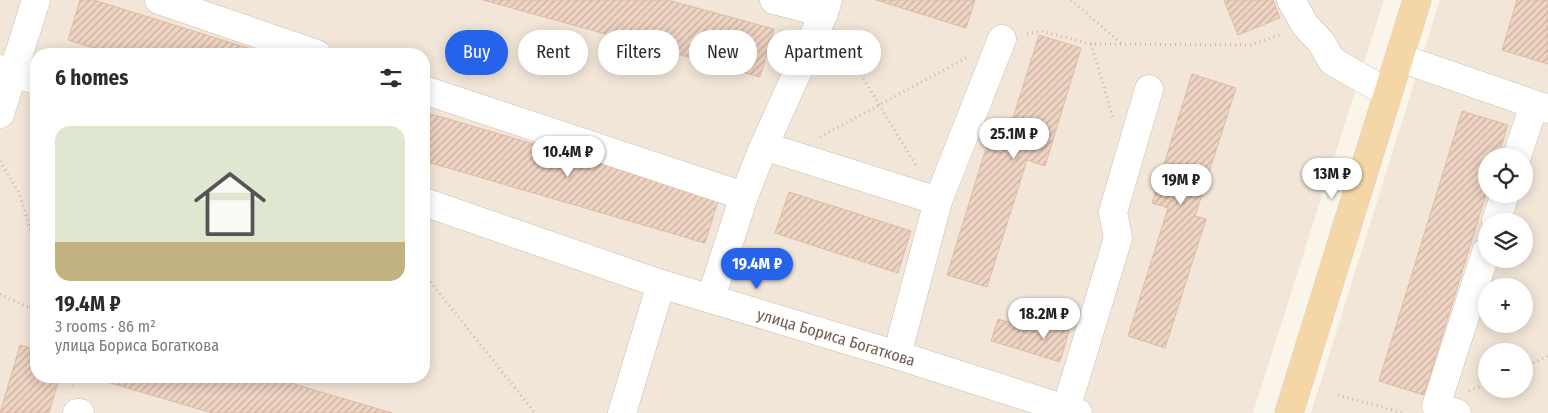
<!DOCTYPE html>
<meta charset="utf-8">
<style>
body{margin:0;font-family:"Fira Sans Condensed",sans-serif;background:#f7f7f7;color:#2b2b33;height:100vh;display:flex;flex-direction:column;font-size:19px;white-space:nowrap}
*{box-sizing:border-box;margin:0}
p{font-size:16px;color:#7c7c81}
.icon{flex:none;width:28px;height:28px;fill:none;stroke:currentColor;stroke-width:2;stroke-linecap:round;stroke-linejoin:round}
.map{position:relative;flex:1;overflow:hidden}
.drawer{position:absolute;left:30px;top:48px;width:400px;height:335px;display:flex;flex-direction:column;background:#fff;border-radius:20px;box-shadow:0 2px 12px #0003}
.drawer>*{flex:none}
.banner{position:absolute;left:445px;top:30px;width:475px;height:45px;display:flex;gap:10px}
.tools{position:absolute;left:1478px;top:148px;display:grid;gap:10px}
.tools a{display:grid;place-items:center;width:55px;height:55px;border-radius:50%;background:#fff;box-shadow:0 2px 12px #0003;font-size:25px}
.price{position:absolute;translate:-50% -42px;padding:0 11px;border-radius:18px;background:#fff;color:#222;font-size:16px;line-height:32px;filter:drop-shadow(0 1px 2px #0008)}
.price::after{content:'';position:absolute;left:50%;top:30px;width:15px;height:11px;margin-left:-8px;background:inherit;clip-path:polygon(0 0,100% 0,50% 100%)}
.price.selected{background:#2563eb;color:#fff}
ul{padding:0;list-style:none}
li{display:grid;align-content:center;gap:10px;height:265px;padding:0 25px}
li span{display:grid;place-items:center;height:155px;border-radius:15px;color:#555}
li>.icon{margin-inline-start:auto}
span .icon{width:90px;height:90px;fill:#fffc;stroke-width:1}
li b{font-size:21px}
h2{display:flex;justify-content:space-between;align-items:center;height:60px;padding:0 25px;font-size:21px}
.pill{padding:0 18px;border-radius:22px;background:#fff;box-shadow:0 2px 12px #0003;font-size:18px;line-height:45px}
.pill.selected{background:#2563eb;color:#fff}
.map>svg:first-child{display:block}
.residential{fill:#f2e6d8;fill-rule:evenodd}
.building{fill:url(#building-hatch);stroke:#e0bba4}
.lines{fill:none;stroke-linecap:round;stroke-linejoin:round}
.minor-casing{stroke:#cdbcb0;stroke-width:29}
.major-casing{stroke:#d8d1cd;stroke-width:29}
.path{stroke:#d4b7a5;stroke-width:3;stroke-dasharray:1 4;stroke-linecap:butt}
.minor{stroke:#fff;stroke-width:28}
.major{stroke:#f5d7a7;stroke-width:28}
.labels{text-anchor:middle;stroke-width:5;stroke-linejoin:round;paint-order:stroke}
.street-label{font-size:16px;fill:#745c4e;stroke:#fef8ef}
</style>
<div class="map">
<svg width="1548" height="413" viewBox="0 0 1548 413">
<defs>
<pattern id="building-hatch" width="6" height="6" patternUnits="userSpaceOnUse" patternTransform="scale(1.25)"><rect width="6" height="6" fill="#efd4c3"/><path d="M-1 1l2-2M0 6l6-6M5 7l2-2" fill="none" stroke="#c6afa1"/></pattern>
</defs>
<rect width="100%" height="100%" fill="#fbf4e9"/>
<path class="residential" d="M0,0h1384l-131,413h-1253zM36,54h388v322h-388z
M1440,0h108v413h-237zM1486,156h38v38h-38zM1486,221h38v38h-38zM1486,286h38v38h-38zM1486,351h38v38h-38z"/>
<path class="building" d="M80,0h14l173,54h-154l-45,-14z
M483,0h185l106,29 -14,48z
M876,0h99l-9,28z
M1224,0h49l7,18 -42,17z
M1517,0h31v64l-46,-14z
M1039,35l42,13 -36,118 -18,-6 -40,127 -40,-12 39,-127 16,5z
M1192,74l44,14 -41,128 11,3 -41,129 -37,-12 40,-128 -16,-5z
M1462,111l46,14 -10,31h-12v38l-62,201 -45,-14z
M424,112l295,86 -14,45 -281,-82z
M789,192l122,39 -13,42 -123,-40z
M1028,318l41,13 -9,31 -42,-13z
M998,319l27,8 -7,22 -27,-8z
M20,345l16,5v26h24l-11,37h-49z
M87,376h180l125,37h-180z"/>
<g class="lines">
<g class="minor-casing">
<g id="minor">
<path d="M159,0l158,54"/>
<path d="M774,0l50,13"/>
<path d="M1291,0l14,25 16,17 11,19 56,32"/>
<path d="M1400,58l148,51"/>
<path d="M0,69l36,11"/>
<path d="M424,90l320,106"/>
<path d="M0,114l36,-114"/>
<path d="M764,146l174,55"/>
<path d="M1517,156l17,-51"/>
<path id="s1" d="M424,202l237,82 236,71 181,58"/>
<path d="M1496,221l9,-27"/>
<path d="M711,298l33,-102 20,-50 60,-133 4,-13"/>
<path d="M897,355l41,-154 64,-162"/>
<path d="M1066,409l52,-171 -5,-26 36,-123"/>
<path d="M77,413h3"/>
<path d="M622,413l39,-129"/>
<path d="M1457,413l-21,-7 50,-154"/>
</g>
</g>
<g class="major-casing">
<path id="major" d="M1289,413l128,-413"/>
</g>
<path class="path" d="M1071,0l51,44
M1027,34l14,-3 50,13 160,1 31,-11
M840,40l77,127
M1091,44l22,74
M820,137l146,-79
M0,161l19,32 17,54
M424,274l111,139
M0,294l36,17
M1524,367l24,-11
M69,376l4,11
M1469,391l17,-7
M1338,395l65,18"/>
<use href="#minor" class="minor"/>
<use href="#major" class="major"/>
</g>
<g class="labels">
<g class="street-label">
<text dy="6" stroke="none"><textPath href="#s1" startOffset="434">улица Бориса Богаткова</textPath></text>
</g>
</g>
</svg>
<div class="tools">
<a><svg class="icon" aria-label="locate" viewBox="0 0 24 24"><circle cx="12" cy="12" r="6"/><path d="M12 2v4M12 18v4M2 12h4M18 12h4"/></svg></a>
<a><svg class="icon" aria-label="layers" viewBox="0 0 24 24"><path d="M12 4l9 5-9 5-9-5zM3 14l9 5 9-5"/></svg></a>
<a>+</a>
<a>−</a>
</div>
<b class="price" style="left:1014px;top:160px">25.1M ₽</b>
<b class="price" style="left:568px;top:178px">10.4M ₽</b>
<b class="price" style="left:1332px;top:200px">13M ₽</b>
<b class="price" style="left:1181px;top:206px">19M ₽</b>
<b class="price selected" style="left:757px;top:290px">19.4M ₽</b>
<b class="price" style="left:1044px;top:340px">18.2M ₽</b>
<div class="banner">
<a class="pill selected">Buy</a>
<a class="pill">Rent</a>
<a class="pill">Filters</a>
<a class="pill">New</a>
<a class="pill">Apartment</a>
</div>
<section class="drawer">
<h2>6 homes<svg class="icon" aria-label="filters" viewBox="0 0 24 24"><path d="M4 7h16M4 17h16"/><circle cx="9" cy="7" r="2"/><circle cx="15" cy="17" r="2"/></svg></h2>
<ul>
<li><span style="background:linear-gradient(#dfe7d0 75%,#c2b280 0)"><svg class="icon" aria-label="home" viewBox="0 0 24 24"><path d="M3 11l9-7 9 7M6 9v11h12V9"/></svg></span><div><b>19.4M ₽</b><p>3 rooms · 86 m²</p><p>улица Бориса Богаткова</p></div></li>
</ul>
</section>
</div>
